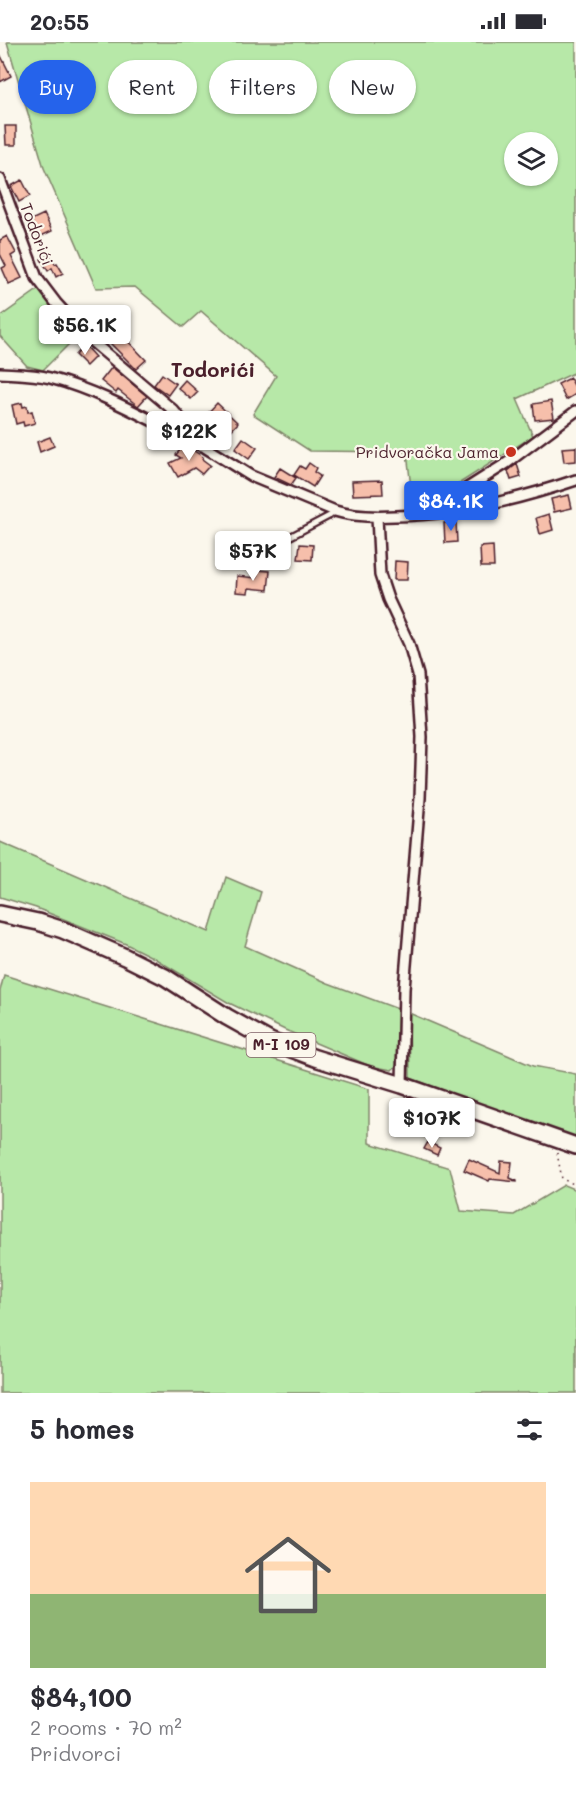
<!DOCTYPE html>
<meta charset="utf-8">
<style>
body{margin:0;font-family:Mali,sans-serif;background:#f2f2f3;color:#2b2b33;height:100vh;display:flex;flex-direction:column;font-size:22px;white-space:nowrap}
*{box-sizing:border-box;margin:0}
p{font-size:20px;color:#7c7c81}
.icon{flex:none;width:33px;height:33px;fill:none;stroke:currentColor;stroke-width:2;stroke-linecap:round;stroke-linejoin:round}
.map{position:relative;height:1351px;overflow:hidden}
.side{display:flex;flex-direction:column;background:#fff;flex:1}
.side>*{flex:none}
.banner{position:absolute;left:18px;top:18px;width:540px;height:54px;display:flex;gap:12px}
.buttons{position:absolute;left:504px;top:90px;display:grid;gap:12px}
.buttons a{display:grid;place-items:center;width:54px;height:54px;border-radius:50%;background:#fff;box-shadow:0 2px 4px #0004;font-size:30px}
.price{position:absolute;translate:-50% -51px;padding:0 14px;border-radius:6px;background:#fff;color:#222;font-size:20px;line-height:39px;filter:drop-shadow(0 2px 3px #0008)}
.price::after{content:'';position:absolute;left:50%;top:36px;width:18px;height:14px;margin-left:-9px;background:inherit;clip-path:polygon(0 0,100% 0,50% 100%)}
.price.selected{background:#2563eb;color:#fff}
ul{padding:0;list-style:none}
li{display:grid;align-content:center;gap:12px;height:318px;padding:0 30px}
li+li{border-top:2px solid #e1e1e2}
li span{display:grid;place-items:center;height:186px;border-radius:0px;color:#555}
li>.icon{margin-inline-start:auto}
span .icon{width:108px;height:108px;fill:#fffc;stroke-width:1}
li b{font-size:26px}
h2{display:flex;justify-content:space-between;align-items:center;height:72px;padding:0 30px;font-size:26px}
.tag{padding:0 21px;border-radius:27px;background:#fff;box-shadow:0 2px 4px #0004;font-size:21px;line-height:54px}
.tag.selected{background:#2563eb;color:#fff}
.status{display:flex;justify-content:space-between;align-items:center;height:42px;padding:0 30px;background:#fff;direction:ltr}
.status svg{height:16px;fill:currentColor}
.map>svg:first-child{display:block}
.green{fill:#b7e8a8;stroke:#80846a;stroke-width:1.5;fill-rule:evenodd}
.building{fill:#f6bfab;stroke:#4a1f2b;stroke-width:1.5}
.lines{fill:none;stroke-linecap:round;stroke-linejoin:round}
.lane-casing{stroke:#4a1f2b;stroke-width:9}
.street-casing{stroke:#4a1f2b;stroke-width:14}
.primary-casing{stroke:#4a1f2b;stroke-width:20}
.path{stroke:#4a1f2b;stroke-width:1.5;stroke-dasharray:1.5 4.5;stroke-linecap:butt}
.lane{stroke:#fbf7ec;stroke-width:4.5}
.street{stroke:#fbf7ec;stroke-width:9}
.primary{stroke:#fbf7ec;stroke-width:15}
.poi-dot{fill:#c8321e;stroke:#fbf7ec;stroke-width:2}
.labels{text-anchor:middle;stroke-width:4.5;stroke-linejoin:round;paint-order:stroke}
.shield{fill:#fbf7ec;stroke:#7f6065;stroke-width:1.5}
.shield-label{font-size:15px;font-weight:bold;fill:#4a1f2b}
.street-label{font-size:16px;fill:#4a1f2b;stroke:#fbf7ec}
.poi-label{font-size:16px;fill:#4a1f2b;stroke:#fbf7ec;text-anchor:end}
.quarter-label{font-size:20px;font-weight:bold;fill:#4a1f2b;stroke:#fbf7ec}
</style>
<div class="status"><b>20:55</b><svg viewBox="0 0 49 12"><path d="M0 12V9h3v3zM5 12V6h3v6zM10 12V3h3v9zM15 12V0h3v12zM26 1h20v11H26zM47 4h2v5h-2z"/></svg></div>
<div class="map">
<svg width="576" height="1351" viewBox="0 0 576 1351">
<rect width="100%" height="100%" fill="#fbf7ec"/>
<filter id="ink" filterUnits="userSpaceOnUse"><feTurbulence type="fractalNoise" baseFrequency=".0167" numOctaves="2"/><feDisplacementMap in="SourceGraphic" scale="12" xChannelSelector="R" yChannelSelector="G"/><feConvolveMatrix kernelMatrix="1 2 1 2 8 2 1 2 1" color-interpolation-filters="sRGB"/></filter>
<g filter="url(#ink)">
<path class="green" d="M7,0h569v330l-59,27 16,37 -81,52 -39,18 -6,-54 -97,-1 -57,-37 23,-38 -75,-65 -18,16 -48,-40 -39,1 -52,-120zM514,100h34v34h-34z
M39,247l18,23 22,22 -36,36 -16,-4 -27,-30v-19z
M0,800l209,90 17,-55 35,15 -16,54 83,37 70,26 -2,57 -4,4 -22,-4 -85,-36 -56,-27 -75,-45 -28,-14 -90,-36 -36,-11z
M4,933l365,114v54l81,25 11,43 53,4 50,-30 12,5v203h-576v-402z
M409,971l124,53 43,8v65l-166,-61z"/>
<path class="building" d="M0,12l11,22 -11,6z
M5,84h11v19h-10z
M22,138l8,16 -11,6 -8,-16z
M44,172l8,17 -13,6 -8,-17z
M7,194l9,17 -5,3 11,22 -13,6 -7,-16 4,-2 -6,-12v-14z
M50,213l5,9 2,-1 6,10 -7,4 -4,-9 -4,3 -7,-12z
M121,292l25,26 -10,9 -25,-25z
M84,303l11,12 -9,9 -11,-11z
M112,325l35,29 -9,10 -20,-16 -2,3 -15,-12z
M162,332l14,10 -8,11 -14,-10z
M570,336l6,11v5l-10,6 -8,-16z
M185,338l13,12 -7,7 -13,-11z
M551,359l3,17 -19,2 -2,-16z
M22,361l1,4 4,-1 1,6 4,-1 3,12 -11,3 -1,-4 -7,2 -4,-19z
M217,361l21,20 -12,13 -21,-20z
M50,395l4,9 -14,6 -3,-10z
M243,396l14,10 -8,11 -14,-10z
M184,402l19,13 -1,2 8,6 -8,9 -8,-6 -16,9 -8,-14 11,-5 -5,-3z
M576,405v14l-12,1 -2,-14z
M309,421l7,5 -2,4 6,4 -7,11 -19,-12 6,-9 5,3z
M517,422l4,13 -10,3 -3,-9z
M280,426l16,10 -5,7 -17,-8z
M382,438l1,14 -30,1 -1,-14z
M569,453l3,13 -18,4 -3,-13z
M549,472l4,16 -13,4 -4,-16z
M456,480l1,20 -12,1 -1,-20z
M300,502l13,1 -1,15 -14,-1z
M493,504l1,21h-13l-1,-20z
M395,519l13,1 -1,18h-13z
M257,528l13,1 -2,19 -19,-2 -1,5 -12,-1 1,-16 20,2z
M418,1064l18,7 -7,18 -15,-6 4,-10 -3,-1z
M428,1100l12,6 -3,7 -13,-6z
M469,1117l31,14 1,-12 11,1 -2,16 7,3v1l-27,-3 -1,2 -25,-11z"/>
<g class="lines">
<g class="lane-casing">
<path id="lane" d="M242,520l89,-47 4,-4"/>
</g>
<g class="street-casing">
<path id="street" d="M0,137l37,99 19,25 33,36 84,71 33,38 45,28 84,35c19,6 39,6 60,5 62,-1 122,-16 181,-36
M0,331c16,1 34,1 50,5 53,14 103,44 152,68
M417,472l41,-20 49,-31 69,-52
M377,475l3,58 8,24 21,45 9,31 4,62 -2,61 -16,191 -2,96"/>
</g>
<g class="primary-casing">
<path id="primary" d="M0,872l38,8 25,8 62,27 40,20 62,40 43,24 45,17 87,27 174,61"/>
</g>
<path class="path" d="M557,1111l5,26 14,6"/>
<use href="#lane" class="lane"/>
<use href="#street" class="street"/>
<use href="#primary" class="primary"/>
</g>
</g>
<circle class="poi-dot" cx="511" cy="410" r="6"/>
<g class="labels">
<rect class="shield" x="246.5" y="991" width="69" height="24" rx="4.5"/>
<g class="shield-label">
<text x="281" y="1008">M-I 109</text>
</g>
<g class="street-label">
<text transform="translate(37 192) rotate(69)" y="6">Todorići</text>
</g>
<g class="poi-label">
<text x="499" y="416">Pridvoračka Jama</text>
</g>
<g class="quarter-label">
<text x="213" y="335">Todorići</text>
</g>
</g>
</svg>
<div class="buttons">
<a><svg class="icon" aria-label="layers" viewBox="0 0 24 24"><path d="M12 4l9 5-9 5-9-5zM3 14l9 5 9-5"/></svg></a>
</div>
<b class="price" style="left:85px;top:314px">$56.1K</b>
<b class="price" style="left:189px;top:420px">$122K</b>
<b class="price selected" style="left:451px;top:490px">$84.1K</b>
<b class="price" style="left:253px;top:540px">$57K</b>
<b class="price" style="left:432px;top:1107px">$107K</b>
<div class="banner">
<a class="tag selected">Buy</a>
<a class="tag">Rent</a>
<a class="tag">Filters</a>
<a class="tag">New</a>
</div>
</div>
<section class="side">
<h2>5 homes<svg class="icon" aria-label="filters" viewBox="0 0 24 24"><path d="M4 7h16M4 17h16"/><circle cx="9" cy="7" r="2"/><circle cx="15" cy="17" r="2"/></svg></h2>
<ul>
<li><span style="background:linear-gradient(#ffd9b3 60%,#8fb573 0)"><svg class="icon" aria-label="home" viewBox="0 0 24 24"><path d="M3 11l9-7 9 7M6 9v11h12V9"/></svg></span><div><b>$84,100</b><p>2 rooms · 70 m²</p><p>Pridvorci</p></div></li>
</ul>
</section>
